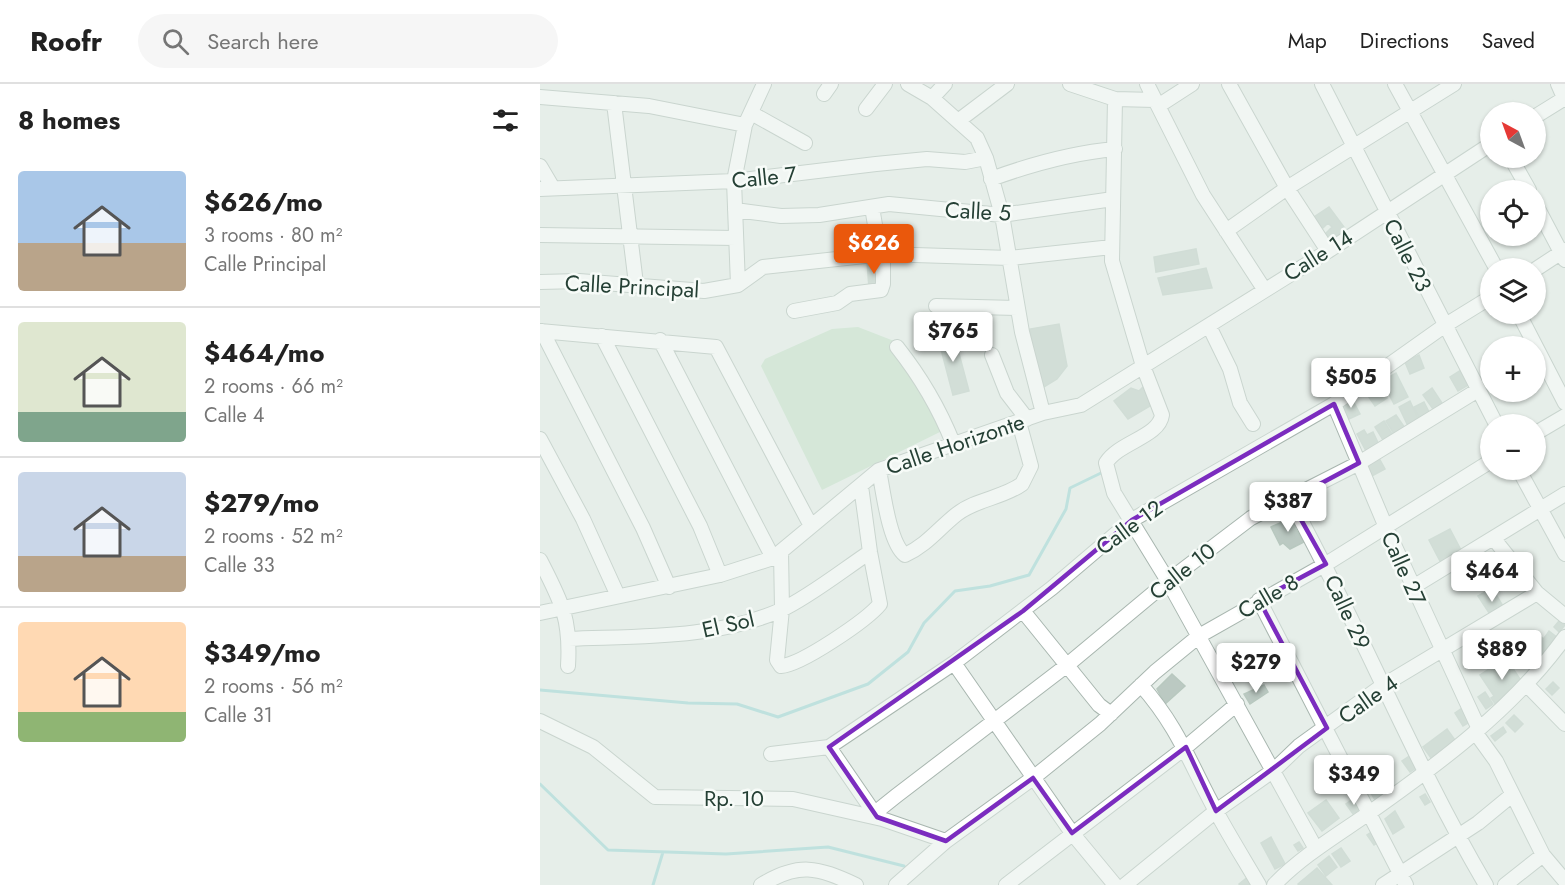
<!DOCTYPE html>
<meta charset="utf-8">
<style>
body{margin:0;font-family:Jost,sans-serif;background:#f6f6f6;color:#222;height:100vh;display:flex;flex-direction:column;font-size:22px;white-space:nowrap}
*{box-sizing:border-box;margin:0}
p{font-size:20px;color:#767676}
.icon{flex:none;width:33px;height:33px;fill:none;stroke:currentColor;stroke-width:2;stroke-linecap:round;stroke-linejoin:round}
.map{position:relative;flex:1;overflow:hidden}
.panel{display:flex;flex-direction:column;background:#fff;width:540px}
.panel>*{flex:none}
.needle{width:39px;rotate:319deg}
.tools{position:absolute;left:940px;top:18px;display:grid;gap:12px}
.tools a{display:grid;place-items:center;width:66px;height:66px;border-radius:50%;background:#fff;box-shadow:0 2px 4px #0004;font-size:30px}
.price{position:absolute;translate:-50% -51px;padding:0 14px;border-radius:6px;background:#fff;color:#222;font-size:20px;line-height:39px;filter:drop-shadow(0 2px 3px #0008)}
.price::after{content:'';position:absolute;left:50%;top:36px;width:18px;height:14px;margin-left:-9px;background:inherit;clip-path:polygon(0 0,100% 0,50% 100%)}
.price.selected{background:#ea580c;color:#fff}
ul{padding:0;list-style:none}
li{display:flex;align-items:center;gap:18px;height:150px;padding:0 18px}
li+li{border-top:2px solid #e0e0e0}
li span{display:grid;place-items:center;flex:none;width:168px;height:120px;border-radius:6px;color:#555}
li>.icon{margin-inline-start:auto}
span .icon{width:72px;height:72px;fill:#fffc;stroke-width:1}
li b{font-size:26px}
h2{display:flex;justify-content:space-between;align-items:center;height:72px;padding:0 18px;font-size:26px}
header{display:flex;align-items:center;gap:36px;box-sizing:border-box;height:84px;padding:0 30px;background:#fff;border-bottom:2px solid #e0e0e0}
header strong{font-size:28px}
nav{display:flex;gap:33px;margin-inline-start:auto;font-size:21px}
.search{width:420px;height:54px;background:#f6f6f6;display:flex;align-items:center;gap:15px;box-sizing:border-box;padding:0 21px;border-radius:33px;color:#767676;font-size:22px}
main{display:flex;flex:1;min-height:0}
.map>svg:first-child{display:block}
.green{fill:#c0dec3}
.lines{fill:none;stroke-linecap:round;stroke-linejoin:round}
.stream{stroke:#90d1d1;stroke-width:3}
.building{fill:#bbc9c2;stroke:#b8c8bf;stroke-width:1.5}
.minor-casing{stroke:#a8b6af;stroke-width:16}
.minor{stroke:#fff;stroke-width:14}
.marked{fill:none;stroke:#7b2cbf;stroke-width:4.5;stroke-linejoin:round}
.labels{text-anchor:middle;stroke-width:5;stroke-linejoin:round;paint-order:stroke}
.street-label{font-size:22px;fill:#254035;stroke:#f7fbf8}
</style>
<header>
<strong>Roofr</strong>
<div class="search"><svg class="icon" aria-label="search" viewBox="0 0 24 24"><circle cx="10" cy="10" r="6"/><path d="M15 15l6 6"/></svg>Search here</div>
<nav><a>Map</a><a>Directions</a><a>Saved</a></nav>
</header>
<main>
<section class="panel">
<h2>8 homes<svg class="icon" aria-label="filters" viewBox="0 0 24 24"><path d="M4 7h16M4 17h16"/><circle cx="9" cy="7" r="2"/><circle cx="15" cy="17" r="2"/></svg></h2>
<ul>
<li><span style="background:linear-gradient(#a9c7e8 60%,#b9a48a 0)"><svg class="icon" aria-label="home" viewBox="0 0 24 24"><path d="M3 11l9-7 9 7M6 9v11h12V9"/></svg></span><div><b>$626/mo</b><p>3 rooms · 80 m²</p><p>Calle Principal</p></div></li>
<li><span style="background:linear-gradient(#dfe7d0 75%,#7fa58c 0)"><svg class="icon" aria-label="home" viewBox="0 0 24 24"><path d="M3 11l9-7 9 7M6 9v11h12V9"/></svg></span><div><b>$464/mo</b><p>2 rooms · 66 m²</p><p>Calle 4</p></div></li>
<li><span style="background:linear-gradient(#c9d6e8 70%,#b9a48a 0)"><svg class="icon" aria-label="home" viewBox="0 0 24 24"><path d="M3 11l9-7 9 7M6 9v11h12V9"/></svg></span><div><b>$279/mo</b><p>2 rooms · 52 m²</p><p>Calle 33</p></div></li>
<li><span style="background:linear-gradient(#ffd9b3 75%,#8fb573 0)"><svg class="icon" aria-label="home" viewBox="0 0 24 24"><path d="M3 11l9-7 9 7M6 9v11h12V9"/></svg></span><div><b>$349/mo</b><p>2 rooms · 56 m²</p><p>Calle 31</p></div></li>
</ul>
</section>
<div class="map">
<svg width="1025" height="801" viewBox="0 0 1025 801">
<rect width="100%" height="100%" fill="#e6eee9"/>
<path class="green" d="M318,243l36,14 50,89 -122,60 -61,-124 4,-7 67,-30z"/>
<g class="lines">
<path class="stream" d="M0,606l148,13 49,1 41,13 90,-33 40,-32 16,-29 31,-32 35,-5 39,-11 37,-66 4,-21 31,-15
M0,700l68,66 118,4 102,-7 76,19
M113,801l10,-33"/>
</g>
<path class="building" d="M789,123l18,24 -15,11 -6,-9 6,-6 -4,-4 -5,5 -9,-11z
M656,165l3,15 -43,8 -2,-15z
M327,178h14v26h-12z
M666,184l6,20 -49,7 -5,-17z
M519,240l8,42 -10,13 -13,8 -6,-14 -8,-44z
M413,247l16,60 -16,4 -16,-61z
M879,271l5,13 -14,6 -5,-12z
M921,286l9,14 -12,7 -8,-14z
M856,289l12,24 -14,7 -12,-23z
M836,298l11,16 -12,8 -11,-16z
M605,301l10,18 -27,16 -14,-18 17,-13 8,3z
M892,304l10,15 -9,6 -10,-14z
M812,315l8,15 -11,5 -8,-14z
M870,317l9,20 -11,5 -9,-19z
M884,318l6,12 -10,5 -6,-12z
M856,331l9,13 -11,6 -8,-13z
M844,337l8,13 -9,6 -8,-13z
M824,346l3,5 6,-3 6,13 -13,6 -9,-17z
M839,374l6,11 -13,7 -5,-11z
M754,433l6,9 -5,2 9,14 -14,7 -7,-6 -3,2 -9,-18z
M910,445l12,23 -21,11 -12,-23z
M952,504l14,23 -13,8 -15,-23z
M1019,537l6,4 -6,7 -5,-5z
M1009,547l9,7 -3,3 -8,-7z
M1007,550l8,7 -3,3 -8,-6z
M1000,552l13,11 -9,10 -13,-11z
M991,564l13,11 -9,11 -13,-11z
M966,574l18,27 -28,20 -5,-7 3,-2 -14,-21z
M632,590l13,12 -20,18 -8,-15z
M1013,598l6,6 -4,4 -6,-6z
M724,601l4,7 -18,12 -6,-10z
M1009,602l6,6 -3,3 -6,-6z
M945,608l8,12 -7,5 -8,-12z
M925,622l8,14 -10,6 -8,-13z
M974,631l9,9 -8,8 -9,-9z
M963,643l3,5 -11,9 -4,-5z
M907,645l8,11 -24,18 -8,-11z
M871,671l8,11 -9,6 -8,-11z
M838,697l8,12 -11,7 -7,-12z
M885,710l5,8 -5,3 -5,-8z
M816,713l4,12 -7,5 -7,-10z
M786,716l13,18 -17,13 -14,-18z
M855,727l9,16 -11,7 -8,-15z
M833,747l7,10 -6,4 -7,-10z
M731,753l14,27 -10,5 -14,-26z
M759,758l4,6 -5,3 -4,-6z
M801,764l9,13 -9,6 -9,-13z
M789,772l8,11 -11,9 -8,-11z
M777,784l15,17h-33l-1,-1z
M709,792l8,9h-17l-1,-1z"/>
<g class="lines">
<g class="minor-casing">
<path id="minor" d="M368,0l24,14 45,40 9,20 16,57 20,117 21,81
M530,0l45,15 40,1
M607,0l56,111 61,94
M689,0l58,104 41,63
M782,0l174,340
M855,0l101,184
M1018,0l7,16
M284,10l7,-10
M0,13l109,9 96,19
M392,14l13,-14
M575,15l-3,162 31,105 19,49c-3,22 -43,27 -56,48l8,30 54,88 148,268
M74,19l22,181
M618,22l34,-22
M326,25l19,-25
M211,29l54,30
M996,32l29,-18
M418,37l49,-37
M971,74l18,32
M0,82l13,22
M451,95c41,-15 80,-26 124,-30
M0,105l194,-8 142,-17 51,-5 38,3 21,-4
M996,121l29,55
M332,123l8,48
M195,126l46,6 38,-1 70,-11 113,11 111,-16
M686,147l61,-43 167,-104
M0,151l196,3
M996,185l29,-19
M0,198l39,-1 125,10 34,-6 25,-18 120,-13 127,4 102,-11
M198,201l-4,-104 11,-56 19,-41
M396,222l81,2
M254,227l43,-8 13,-9 31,-4 2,-6v-30
M979,230l46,89
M669,242l21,43 10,34 13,21
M0,247l176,16 95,179
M2,247l101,197 26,59
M62,252l98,190 20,49
M120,256l113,218
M357,263c23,29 42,61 56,96
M452,271l15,38 20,26
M794,320l51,121 94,204
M996,349l29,-17
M0,355l43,80 35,77
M339,386c4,20 10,73 26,85 22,-10 34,-27 52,-41 19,-15 46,-16 65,-30l9,-18 -12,-44
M979,386l46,84
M750,416c70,126 123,261 196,385
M954,455l43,54 28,23
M241,468l1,57 -5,51 4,6c20,-1 86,-46 99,-62l-10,-52 -9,-66
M0,476c21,41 31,58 28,106
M873,503l152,-93
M719,516l147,285
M483,527l76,94 12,9
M0,529l180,-38 53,-17 106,-88 164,-57 38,-8 247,-154 163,-107
M29,555c71,-3 147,0 212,-29 28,-13 62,-40 89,-58
M414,579l118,170 43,52
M601,601c38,43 49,79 76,128 13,24 28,48 42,72
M987,601l38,39
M0,637l53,26 62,50 138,2 89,20 64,22
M935,648l21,29 47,94 22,26
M289,663l48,70
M231,670l58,-7 125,-84 98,-75 80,-68 202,-116 110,-78 47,-29
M337,733l4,-9 15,-12 170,-130 102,-85 83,-63 108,-55 119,-73
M221,801c38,-23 56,-18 95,0
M356,801l50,-44 87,-63 67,-54 55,-52 44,-36 127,-72 165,-103
M466,801l180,-138 51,-43
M585,801l91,-74 58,-41 25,-24 83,-60 155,-93
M734,801c28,-29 62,-49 95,-72 71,-50 145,-105 196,-176
M843,801l95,-62 34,-28
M965,801l38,-30"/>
</g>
<use href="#minor" class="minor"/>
</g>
<path d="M0 0H1025V801H0ZM794,320l25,59 -69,37 36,64 -67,36 68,128 -111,83 -30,-64 -114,86 -39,-55 -87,63 -69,-24 -48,-70 194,-136 109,-91z" fill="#e6eee9" fill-opacity=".55" fill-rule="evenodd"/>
<path class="marked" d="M794,320l25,59 -69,37 36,64 -67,36 68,128 -111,83 -30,-64 -114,86 -39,-55 -87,63 -69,-24 -48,-70 194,-136 109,-91z"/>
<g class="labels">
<g class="street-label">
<text transform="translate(224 93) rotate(-6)" y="8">Calle 7</text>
<text transform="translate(438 127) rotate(3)" y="8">Calle 5</text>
<text transform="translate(778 171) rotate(-32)" y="8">Calle 14</text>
<text transform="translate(868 171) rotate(63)" y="8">Calle 23</text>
<text transform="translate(92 202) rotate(3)" y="8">Calle Principal</text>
<text transform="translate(415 360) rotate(-19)" y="8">Calle Horizonte</text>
<text transform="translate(589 443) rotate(-36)" y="8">Calle 12</text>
<text transform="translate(864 484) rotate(66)" y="8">Calle 27</text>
<text transform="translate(642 487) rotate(-38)" y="8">Calle 10</text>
<text transform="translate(728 512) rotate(-30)" y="8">Calle 8</text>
<text transform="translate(808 528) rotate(65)" y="8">Calle 29</text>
<text transform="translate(188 540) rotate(-13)" y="8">El Sol</text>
<text transform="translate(828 615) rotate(-35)" y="8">Calle 4</text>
<text x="194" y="722">Rp. 10</text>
</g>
</g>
</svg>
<div class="tools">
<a><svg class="needle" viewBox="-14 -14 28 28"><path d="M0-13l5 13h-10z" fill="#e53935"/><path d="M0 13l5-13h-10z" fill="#767676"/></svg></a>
<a><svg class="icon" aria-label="locate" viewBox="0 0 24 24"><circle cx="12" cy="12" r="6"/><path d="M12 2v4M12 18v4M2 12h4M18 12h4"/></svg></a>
<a><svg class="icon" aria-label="layers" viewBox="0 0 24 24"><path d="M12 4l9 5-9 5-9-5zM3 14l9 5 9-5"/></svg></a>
<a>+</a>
<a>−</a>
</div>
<b class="price selected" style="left:334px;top:191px">$626</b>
<b class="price" style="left:413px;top:279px">$765</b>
<b class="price" style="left:811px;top:325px">$505</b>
<b class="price" style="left:748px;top:449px">$387</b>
<b class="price" style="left:952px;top:519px">$464</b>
<b class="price" style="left:962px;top:597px">$889</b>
<b class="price" style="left:716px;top:610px">$279</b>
<b class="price" style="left:814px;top:722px">$349</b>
</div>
</main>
